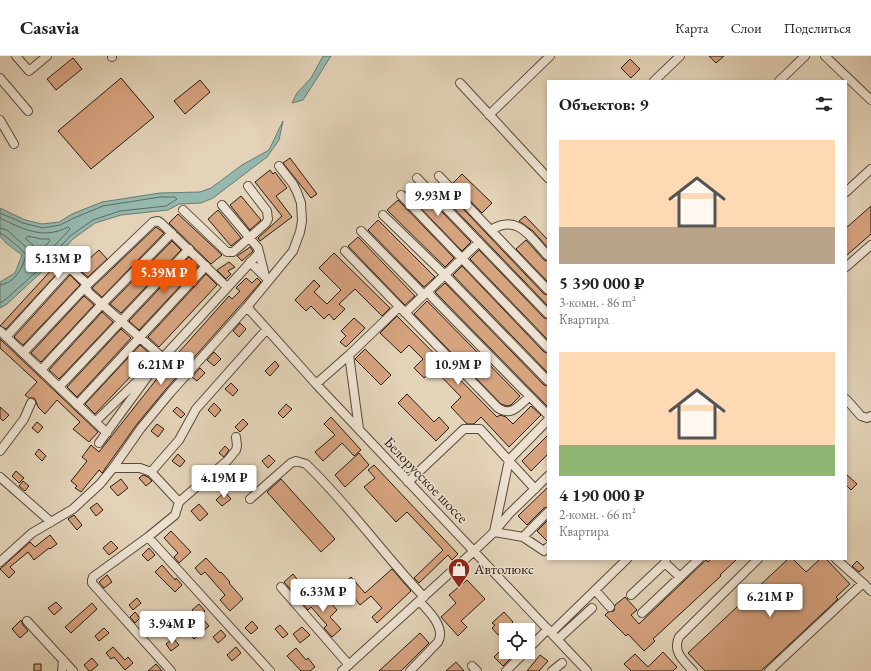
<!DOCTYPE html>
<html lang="ru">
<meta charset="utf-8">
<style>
body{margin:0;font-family:"EB Garamond",serif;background:#f6f6f6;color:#222;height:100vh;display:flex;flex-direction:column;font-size:15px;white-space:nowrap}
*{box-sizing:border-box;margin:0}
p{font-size:13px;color:#767676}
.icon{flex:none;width:22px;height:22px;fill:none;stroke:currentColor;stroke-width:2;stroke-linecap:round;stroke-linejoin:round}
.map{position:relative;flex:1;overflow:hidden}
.sheet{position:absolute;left:547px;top:24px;width:300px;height:480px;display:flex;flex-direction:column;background:#fff;border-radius:0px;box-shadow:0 2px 6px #0003}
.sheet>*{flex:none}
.controls{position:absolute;left:499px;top:567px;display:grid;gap:8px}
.controls a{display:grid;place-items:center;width:36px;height:36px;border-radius:0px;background:#fff;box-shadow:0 2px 6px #0003;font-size:20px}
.price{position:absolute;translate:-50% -34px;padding:0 9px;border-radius:4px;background:#fff;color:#222;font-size:13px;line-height:26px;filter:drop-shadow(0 1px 2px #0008)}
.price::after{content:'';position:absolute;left:50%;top:24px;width:12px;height:9px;margin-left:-6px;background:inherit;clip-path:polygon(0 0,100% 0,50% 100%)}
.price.on{background:#ea580c;color:#fff}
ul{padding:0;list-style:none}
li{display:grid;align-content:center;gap:8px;height:212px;padding:0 12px}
li span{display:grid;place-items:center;height:124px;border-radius:0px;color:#555}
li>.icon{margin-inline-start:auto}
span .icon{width:72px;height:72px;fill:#fffc;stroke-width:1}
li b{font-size:17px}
h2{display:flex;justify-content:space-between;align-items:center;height:48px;padding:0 12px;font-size:17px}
header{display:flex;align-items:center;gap:24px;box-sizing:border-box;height:56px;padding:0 20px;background:#fff;border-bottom:1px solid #e0e0e0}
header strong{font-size:19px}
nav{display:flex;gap:22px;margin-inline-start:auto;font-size:14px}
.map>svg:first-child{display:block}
.water{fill:#95b8ae;stroke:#6a7a70}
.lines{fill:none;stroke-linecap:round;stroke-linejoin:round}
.shore{stroke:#5f6a60;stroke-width:1}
.building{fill:#d6a37f;stroke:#291d12}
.minor-casing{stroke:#584a3c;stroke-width:10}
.minor{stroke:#ede2d1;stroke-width:8}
.labels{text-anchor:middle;stroke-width:3;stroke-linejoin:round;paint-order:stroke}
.street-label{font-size:15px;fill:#291d12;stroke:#ede2d1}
.poi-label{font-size:15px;fill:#291d12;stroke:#ede2d1;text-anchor:start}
</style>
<header>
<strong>Casavia</strong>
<nav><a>Карта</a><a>Слои</a><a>Поделиться</a></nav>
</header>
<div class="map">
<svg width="871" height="615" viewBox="0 0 871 615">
<rect width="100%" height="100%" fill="#e3d3b8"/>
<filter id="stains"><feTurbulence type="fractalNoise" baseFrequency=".005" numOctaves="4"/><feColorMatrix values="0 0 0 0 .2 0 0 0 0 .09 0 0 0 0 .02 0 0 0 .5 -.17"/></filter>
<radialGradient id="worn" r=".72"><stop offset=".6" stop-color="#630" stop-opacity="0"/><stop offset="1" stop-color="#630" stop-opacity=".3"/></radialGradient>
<path class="water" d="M323,0h8l-28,44 -11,3 5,-10 14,-15z
M283,65l-4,19 -12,17 -54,41 -12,5 -22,1 -11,6 -47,5 -26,8 -22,16 -25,27 -41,38 -7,4v-26l15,-9 7,-18 -16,-12 -6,-7v-28l25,12 17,4 17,-2 13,-8 30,-12 58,-9 40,-1 11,-4 31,-23 27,-15z"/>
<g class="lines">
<path class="shore" d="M0,157l23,10 20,5 17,-3 14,-7 29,-12 57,-9h15l2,2 -11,7 -46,5 -27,9 -23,16 -25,28 -40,36 -5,3
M0,162c23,11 43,22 68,9l2,2 -29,31 -13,11 -2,-2 5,-13 -2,-6 -22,-20 -7,-2
M0,177c4,1 24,18 26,22 -4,14 -11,28 -26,30
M28,180l13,3h8l1,2 -12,12 -5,-8 -7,-6z"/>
</g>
<path class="building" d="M709,0h15l-8,7z
M73,2l9,11 -26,21 -9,-11z
M630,3l10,10 -9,9 -10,-10z
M121,22l33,39 -63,52 -33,-38z
M200,24l10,12 -25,22 -11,-13z
M290,102l27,36 -6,4 -28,-35z
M270,114l3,4 2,-2 12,16 -11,8 16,21 -32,24 -2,-3 24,-22 -27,-34z
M462,118l30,29 -10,10 -29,-30z
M414,127l57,59 -9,9 -57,-59z
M450,139l94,99 4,1v11l-103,-107z
M241,140l20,24 -11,10 -20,-25z
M398,144l56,58 -9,9 -58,-57z
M871,150v28l-25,22v-28z
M218,154l23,28 -10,8 -23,-27z
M178,158l44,41 -11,9 -42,-41z
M525,160l23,24v8l-15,-17 -14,-10z
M378,164l57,57 -11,10 -56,-57z
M156,171l8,6 -62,64 -9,-8 -1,-1z
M358,181l57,59 -10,9 -57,-59z
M526,184l18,20 4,1v21l-32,-33z
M172,185l9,9 -60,63 -11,-9z
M250,191l3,4 -11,10 -5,-5z
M99,194l8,9 -19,18 -16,-13 -8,2 -58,63 -6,-3 65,-71 10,10 10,-10 4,4z
M479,194l65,68 4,1v21l-78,-81z
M334,197l56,55 -8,8 -27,-27 -16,15 6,5 -11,11 -5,-6 -5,5 -13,-13 -5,5 -11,-11 19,-20 6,6 -6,6 13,12 14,-14 -22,-22z
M189,201l9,10 -59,63 -10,-9z
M229,206l6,5 -7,4 3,3 -5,5 -9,-9z
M462,210l82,86 4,1v20l-95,-98z
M206,218l11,11 -58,62 -11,-10z
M70,219l10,10 -57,60 -9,-8z
M246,222l6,5 5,-5 4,4 -95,107 -29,35 -35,49 -3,-3 -18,22 -6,-4 2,-2 -6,-5 16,-20 -5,-4 9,-12 8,7 72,-91 58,-65 3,3 8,-8 -4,-3z
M445,227l99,102 4,1v21l-113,-115z
M84,240l10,9 -53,57 -10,-9z
M427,245l93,95 -9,9 -4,1 -6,-2 -87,-90z
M102,256l11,10 -54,57 -10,-9z
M397,260l100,101 3,-2 6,2 7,7 18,-18 10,9 -32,32 -28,-30 -7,7h-7l-16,-17 10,-10 -27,-28 -10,9 -10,-10 9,-9 -14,-14 -8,8 -21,-20z
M354,262l11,10 -19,19 -6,-5 6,-6 -5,-5z
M240,267l6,6 -7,8 -6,-6z
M121,273l10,9 -54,59 -10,-10z
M0,283l98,93 -9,10 -16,-13 7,-7 -23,-22 -12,14 -7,-7 -3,-8 -2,-1h-4l-4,-3 12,-13 -37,-34z
M140,289l11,10 -56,59 -10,-10z
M365,293l26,26 -10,10 -26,-26z
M214,296l7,7 -7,7 -7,-6z
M275,305l4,5 -9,10 -5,-5z
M200,312l5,5 -8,8 -5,-4z
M231,327l7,7 -5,6 -8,-7z
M407,338l27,28 5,-5 10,11 -13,13 -38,-38z
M214,347l7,7 -6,7 -7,-7z
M286,348l6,5 -9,9 -5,-5z
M0,351l9,8 -6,6 -3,-3z
M177,351l8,7 -4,4 -8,-7z
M331,361l30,33 -7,6 -12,-13 -19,18 -8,-9 20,-17 -11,-11z
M243,363l5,5 -8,8 -5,-5z
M37,366l6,5 -5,6 -6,-5z
M157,368l7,5 -6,8 -7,-6z
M548,379v19l-17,17 -9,-10z
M225,390l4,4 -5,7 -5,-4z
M39,393l7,7 -4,5 -7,-7z
M359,397l10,12 -24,22 -10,-12z
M178,398l7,7 -5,6 -8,-6z
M269,399l6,6 -7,7 -6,-7z
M374,409l84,89 -6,6 -4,-5 -29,28 -5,-5 29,-28 -36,-38 -11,10 -32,-35 11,-9 -7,-8z
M16,415l8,7 -5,5 -7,-7z
M846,418l11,10 -6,6 -5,-5z
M143,419l5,2 4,4 -6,5 -7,-8z
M121,423l7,9 -10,8 -8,-9z
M281,423l54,60 -14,13 -54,-60z
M23,425l6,5 -4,5 -6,-5z
M548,431v20l-4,1 -17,17 -9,-9z
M225,436l6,7 -9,7 -6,-6z
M97,447l6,7 -7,6 -6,-8z
M199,448l9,10 -8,7 -9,-10z
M74,459l8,10 -5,5 -9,-11z
M548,464v22l-11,-11z
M171,475l20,21 -12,11 -5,-6 4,-4 -14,-15z
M50,479l7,9 -7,5 -1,-1 -15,12 -6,-8 -18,15 5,5 -6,6 -9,-9 30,-27 5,5z
M111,485l7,7 -9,7 -6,-7z
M149,492l6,7 -7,6 -6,-6z
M206,502l14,15 1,-1 9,10 -1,1 14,16 -13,12 -10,-11 5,-5 -20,-23 -4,3 -6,-7z
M711,503h26l-17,16 1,1 -68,63 2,2 -11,10 -16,-17 -2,2 -21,-21 3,-3 6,-1 1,-6 10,-8 12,13 -6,5 8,9 67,-64 2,2z
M788,503h5l13,13 14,-13h6l24,25 -14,13 2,2 -77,72h-56l-17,-18z
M857,505l7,7 -5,4 -7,-6z
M162,509l13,15 1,-2 6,7 -7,7 -20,-20z
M392,513l19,22 -34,32 -5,-6 10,-9 -11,-12 -11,9 -17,-21 8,-7 14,16z
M293,518l7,9 -9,7 -7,-8z
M107,519l5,7 -8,6 -5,-6z
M467,524l18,19 -24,22 6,6 -9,9 -17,-19 15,-14 -7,-8z
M311,537l2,2 2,-1 10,12 5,-4 7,8 -7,7 11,12 -9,8 -8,-9 3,-3 -16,-18 -3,3 -7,-8z
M137,542l4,5 -8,7 -4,-5z
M56,546l6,6 -8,7 -6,-7z
M92,547l5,6 -26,24 -6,-6z
M199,548l6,7 -7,6 -6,-7z
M135,556l5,6 -5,5 -5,-6z
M504,556l9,10 -15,13 -6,-7 3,-3 -3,-2z
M202,562l7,8 -15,13 -7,-8z
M21,564l2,5 5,6 -8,7 -8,-9z
M252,565l6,7 -7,6 -6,-6z
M156,567l6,7 -7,5 -6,-6z
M280,569l8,9 -5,4 -8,-9z
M302,571l8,8 -10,8 -7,-9z
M104,572l5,5 -10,8 -4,-5z
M221,574l5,6 -8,7 -5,-6z
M420,577l9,10 -28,28h-22z
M173,582l6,7 -8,6 -5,-7z
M113,591l12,13 3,-3 5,6 -8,7 -11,-13 -3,2 -5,-6z
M236,591l5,6 -9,8 -5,-6z
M504,591l2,2v3h3l4,4 -10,10 -9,-9z
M296,592l10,12 2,-2 7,9 -5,4h-9l-14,-15z
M663,596l14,15 -4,4h-42l-7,-7 11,-10 13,13z
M540,599l8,6 -9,10h-12z
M92,602l6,7 -7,6h-2l-5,-6z
M456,606l8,9h-18z
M34,608h7v7h-7z
M156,608l6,7h-14z"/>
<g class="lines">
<g class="minor-casing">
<path id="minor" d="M16,0l13,15 18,-15
M112,0v1
M825,0l46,44
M0,22l28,33
M654,25l26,-25
M779,25l26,-25
M460,27l88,95
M489,59l61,-59
M0,64l14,24
M439,120l109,114
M417,122l131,136
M846,136l25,-23
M401,139l147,153
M222,149l36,43 7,28
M183,154l44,42h6l16,-14 17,-15 2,-4 -1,-8 -19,-25
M383,159l62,60 103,106
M491,174c27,-17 40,8 57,26
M361,175l63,64
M345,195l153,157c14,9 20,-2 31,-11
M250,206l15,15
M846,211l25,-22
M427,236l121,123
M247,251l69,77 271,287
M405,257l74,-71
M0,275l107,102
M6,281l60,-66 5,-2 14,13 3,10 74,65 -67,65
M23,297l63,-67 67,-64 5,-1 3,2 66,64
M349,299l10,74
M159,306l100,-109
M41,314l61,-66 70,-71
M316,328l33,-29 50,-48
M59,331l130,-138
M846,343l15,17 6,2 4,-2
M77,349l129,-139
M548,364l-39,40 -15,72 29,5 25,-25
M99,387l49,-67
M0,395l24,-32 7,-16
M113,412h27l11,4 28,30
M151,416l28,-32 17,-31 71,-80
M0,421l51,45
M408,426l56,-53h16l55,60
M250,443l41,-36 5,-2 10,3c43,41 77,90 118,133
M148,481l122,134
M523,481l21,14 4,-4
M836,503l27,24
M0,506l32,-29 41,-24 27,-25 13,-16 28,-40 29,-35 77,-86 46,-56 7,-19 2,-11 -1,-18 -4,-11 -4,-8 -14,-18
M665,507l15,14
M281,531l68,78
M595,534l15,17
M631,539l34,-32 1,-4
M642,557l57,-54
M27,565l46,50
M551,577l76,-74
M558,583l34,-31
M528,593l20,-20
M472,610l5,5
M62,615l1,-11
M171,615l-79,-88v-3l1,-3 55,-40 27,-22 4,-13 29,-25 20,-17 8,-10 1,-4 -1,-9
M342,615l132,-120 20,-19 15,-18 39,-38
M410,615l28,-29c8,-14 -9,-31 -19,-41
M506,615l19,-19
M552,615l10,-8
M693,615c-9,-10 -21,-19 -14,-34l79,-78
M769,615l94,-88 8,8"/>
</g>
<use href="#minor" class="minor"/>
</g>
<defs>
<g id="shop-pin" transform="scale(1.15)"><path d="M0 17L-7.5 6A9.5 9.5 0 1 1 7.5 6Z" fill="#8f2418" stroke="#ede2d1"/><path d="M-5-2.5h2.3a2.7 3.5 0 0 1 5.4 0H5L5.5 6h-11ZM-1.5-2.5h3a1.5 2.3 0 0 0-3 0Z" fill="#fff"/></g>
</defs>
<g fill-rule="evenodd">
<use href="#shop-pin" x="459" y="513"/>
</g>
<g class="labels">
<g class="street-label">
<text transform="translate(426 424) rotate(46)" y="5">Белорусское шоссе</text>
</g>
<g class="poi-label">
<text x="474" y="518">Автолюкс</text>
</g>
</g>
<rect width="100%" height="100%" filter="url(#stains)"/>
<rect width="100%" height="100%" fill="url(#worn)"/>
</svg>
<div class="controls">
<a><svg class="icon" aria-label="locate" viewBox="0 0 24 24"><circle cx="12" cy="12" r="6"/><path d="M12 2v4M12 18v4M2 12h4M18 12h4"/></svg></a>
</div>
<b class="price" style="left:438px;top:161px">9.93M ₽</b>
<b class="price" style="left:58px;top:224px">5.13M ₽</b>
<b class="price on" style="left:164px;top:238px">5.39M ₽</b>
<b class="price" style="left:161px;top:330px">6.21M ₽</b>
<b class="price" style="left:458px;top:330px">10.9M ₽</b>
<b class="price" style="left:224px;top:443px">4.19M ₽</b>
<b class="price" style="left:323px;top:557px">6.33M ₽</b>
<b class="price" style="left:770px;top:562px">6.21M ₽</b>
<b class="price" style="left:172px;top:589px">3.94M ₽</b>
<section class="sheet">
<h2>Объектов: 9<svg class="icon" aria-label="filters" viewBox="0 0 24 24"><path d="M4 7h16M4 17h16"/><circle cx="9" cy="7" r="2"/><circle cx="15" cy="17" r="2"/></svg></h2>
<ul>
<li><span style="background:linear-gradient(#ffd9b3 70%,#b9a48a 0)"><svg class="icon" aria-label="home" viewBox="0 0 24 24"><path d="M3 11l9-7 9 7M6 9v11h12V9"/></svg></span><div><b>5 390 000 ₽</b><p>3-комн. · 86 m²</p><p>Квартира</p></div></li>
<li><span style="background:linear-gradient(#ffd9b3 75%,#8fb573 0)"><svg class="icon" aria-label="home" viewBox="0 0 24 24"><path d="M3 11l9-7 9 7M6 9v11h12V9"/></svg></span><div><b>4 190 000 ₽</b><p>2-комн. · 66 m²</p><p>Квартира</p></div></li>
</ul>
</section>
</div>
